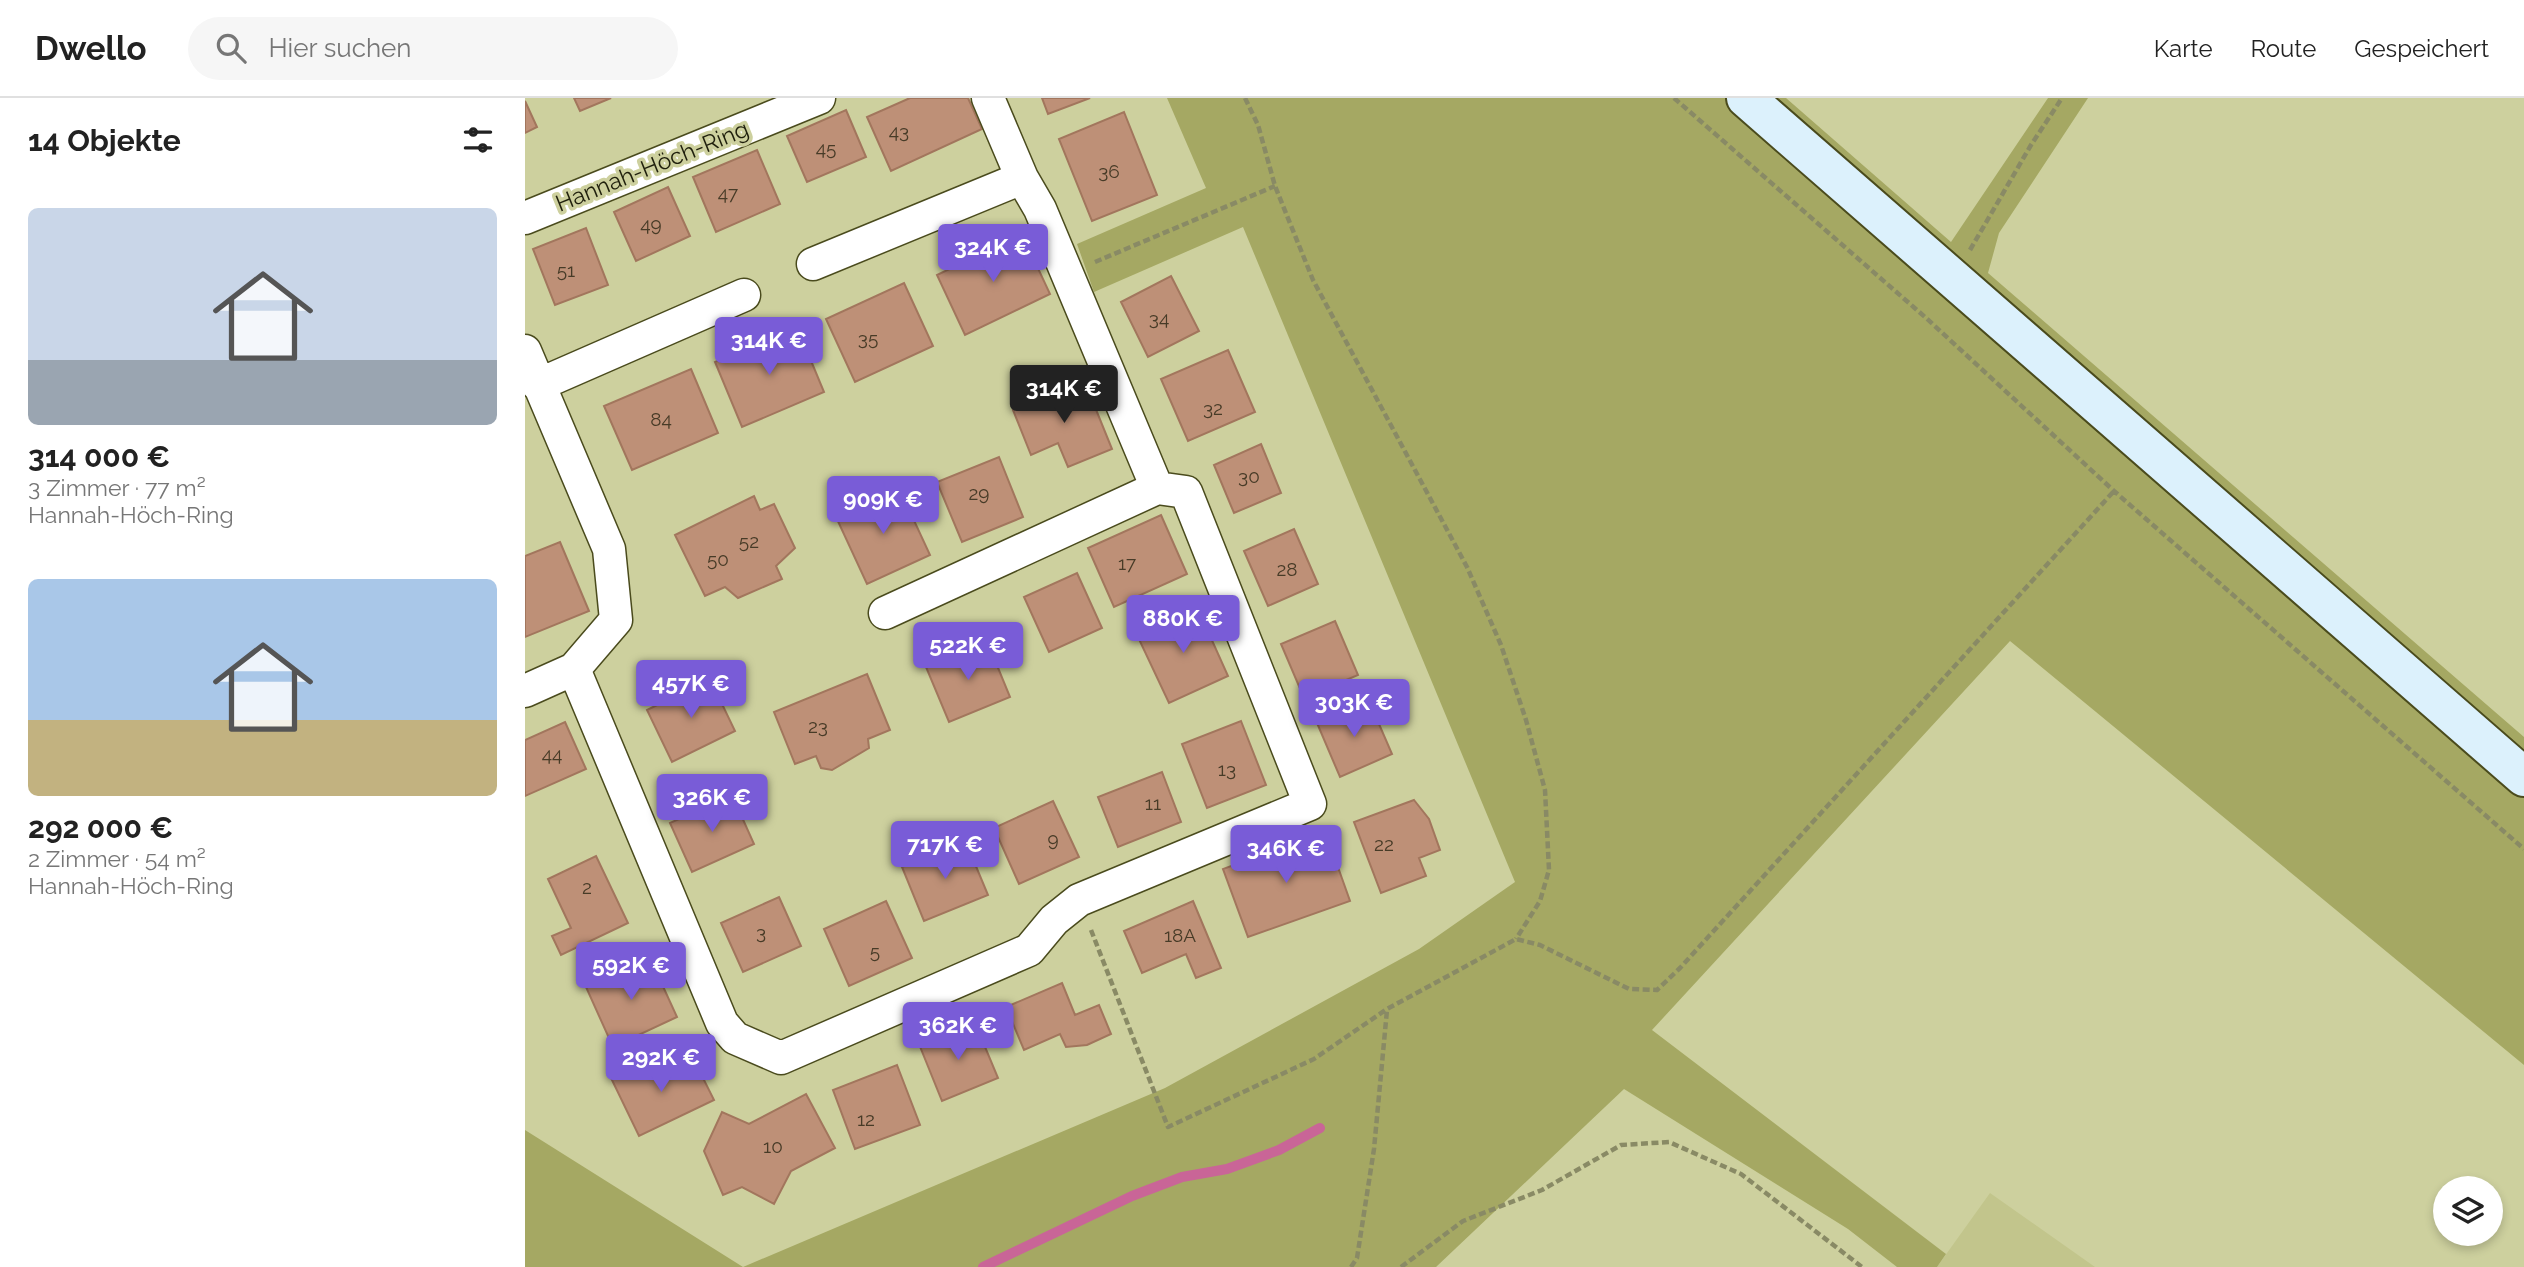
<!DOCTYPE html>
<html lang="de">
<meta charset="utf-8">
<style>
body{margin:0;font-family:Raleway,sans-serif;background:#f6f6f6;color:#222;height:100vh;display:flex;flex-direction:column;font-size:26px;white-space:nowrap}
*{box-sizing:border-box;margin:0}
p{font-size:23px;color:#767676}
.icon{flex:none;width:38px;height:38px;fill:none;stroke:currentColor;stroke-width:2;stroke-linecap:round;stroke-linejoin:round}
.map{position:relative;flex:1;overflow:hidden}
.panel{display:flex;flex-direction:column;background:#fff;width:525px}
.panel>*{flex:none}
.fabs{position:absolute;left:1908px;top:1078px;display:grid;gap:14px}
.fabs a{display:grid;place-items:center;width:70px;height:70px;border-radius:50%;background:#fff;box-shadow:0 4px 10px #0003;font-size:35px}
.price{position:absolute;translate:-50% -60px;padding:0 16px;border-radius:7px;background:#795cd7;color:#fff;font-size:23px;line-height:46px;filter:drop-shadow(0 2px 4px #0008)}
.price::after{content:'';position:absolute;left:50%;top:42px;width:21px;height:16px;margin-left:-10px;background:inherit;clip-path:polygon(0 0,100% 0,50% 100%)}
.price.active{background:#222;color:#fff}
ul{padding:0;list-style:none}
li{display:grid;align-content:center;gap:14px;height:371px;padding:0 28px}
li span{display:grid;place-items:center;height:217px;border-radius:10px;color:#555}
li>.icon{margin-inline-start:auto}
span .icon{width:126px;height:126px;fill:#fffc;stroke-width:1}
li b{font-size:30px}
h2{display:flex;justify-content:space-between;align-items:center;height:84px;padding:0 28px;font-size:30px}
header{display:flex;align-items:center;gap:42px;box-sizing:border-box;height:98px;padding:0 35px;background:#fff;border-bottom:2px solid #e0e0e0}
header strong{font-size:33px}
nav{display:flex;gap:38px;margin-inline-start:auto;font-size:24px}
.search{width:490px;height:63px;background:#f6f6f6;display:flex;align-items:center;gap:18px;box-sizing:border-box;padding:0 24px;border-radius:38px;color:#767676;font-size:26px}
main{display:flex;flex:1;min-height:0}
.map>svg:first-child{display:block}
.built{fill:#c2c58c}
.green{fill:#a5a863}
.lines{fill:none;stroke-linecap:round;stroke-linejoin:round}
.stream{stroke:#c96597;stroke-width:10}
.building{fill:#be9077;stroke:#a2765d;stroke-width:2}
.minor-casing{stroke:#4a4b1d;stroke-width:35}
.secondary-casing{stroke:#4a4b1d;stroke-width:42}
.path{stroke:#898a65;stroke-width:4.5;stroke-dasharray:7 3.5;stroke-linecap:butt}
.minor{stroke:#fff;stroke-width:32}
.secondary{stroke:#dcf1fc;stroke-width:38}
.labels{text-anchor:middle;stroke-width:7;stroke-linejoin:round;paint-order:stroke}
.number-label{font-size:19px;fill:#473b27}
.street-label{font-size:23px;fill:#1f1f0c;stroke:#cdd09e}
</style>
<header>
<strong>Dwello</strong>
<div class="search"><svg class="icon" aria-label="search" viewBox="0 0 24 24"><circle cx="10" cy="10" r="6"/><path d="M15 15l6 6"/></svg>Hier suchen</div>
<nav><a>Karte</a><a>Route</a><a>Gespeichert</a></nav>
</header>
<main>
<section class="panel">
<h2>14 Objekte<svg class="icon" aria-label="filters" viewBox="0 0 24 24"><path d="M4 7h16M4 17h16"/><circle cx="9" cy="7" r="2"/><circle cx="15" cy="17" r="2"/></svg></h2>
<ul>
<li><span style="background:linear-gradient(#c9d6e8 70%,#9aa5b1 0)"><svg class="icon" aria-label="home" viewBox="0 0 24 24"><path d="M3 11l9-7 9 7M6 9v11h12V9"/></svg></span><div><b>314 000 €</b><p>3 Zimmer · 77 m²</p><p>Hannah-Höch-Ring</p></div></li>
<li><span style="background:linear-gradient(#a9c7e8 65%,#c2b280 0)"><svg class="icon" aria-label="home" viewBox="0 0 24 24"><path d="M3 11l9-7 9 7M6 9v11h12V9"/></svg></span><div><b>292 000 €</b><p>2 Zimmer · 54 m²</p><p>Hannah-Höch-Ring</p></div></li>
</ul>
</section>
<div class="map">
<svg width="1999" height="1169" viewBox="0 0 1999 1169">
<rect width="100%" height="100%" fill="#cdd09e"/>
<path class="built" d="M1465,1095l105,74h-158z"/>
<path class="green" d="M642,0h619l165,144 97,-144h40l-89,135 -11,40 536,464v328l-514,-424 -358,389 294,224 -9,13h-40l-49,-38 -224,-140 -188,178h-911v-137l218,137 422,-179 254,-139 96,-67 -272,-655 -149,65 -17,-48 129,-56z"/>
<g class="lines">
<path class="stream" d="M458,1169l149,-71 50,-19 45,-8 52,-19 41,-22"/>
</g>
<path class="building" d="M49,0h37l-31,13z
M385,0h58l14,31 -91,42 -24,-54z
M517,0h48l-42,16z
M0,3l12,26 -12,6z
M321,12l20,47 -59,25 -20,-46z
M599,14l33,83 -65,26 -33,-82z
M232,52l23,54 -64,28 -23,-55z
M143,89l22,49 -54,25 -22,-49z
M61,130l22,57 -53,20 -22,-56z
M497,136l28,60 -85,41 -28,-60z
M646,178l28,55 -51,26 -27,-55z
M379,185l29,63 -78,36 -29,-63z
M272,229l27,65 -82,35 -27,-65z
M703,252l27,62 -67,29 -27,-62z
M166,271l27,64 -86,37 -28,-64z
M559,282l28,69 -44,18 -10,-24 -27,12 -18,-45z
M736,346l20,49 -47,20 -20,-48z
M474,359l24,60 -61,25 -25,-60z
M374,390l31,67 -63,29 -31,-67z
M229,398l6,14 14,-6 21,44 -19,18 6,13 -44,19 -13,-11 -20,9 -30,-61z
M636,417l26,59 -73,33 -26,-59z
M769,431l24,55 -50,22 -24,-55z
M35,444l29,69 -64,26v-81z
M552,475l25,55 -53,24 -25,-55z
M672,509l31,69 -59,27 -32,-68z
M810,523l23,54 -54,23 -23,-54z
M462,543l23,56 -61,25 -23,-55z
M342,576l23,56 -22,9 1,9 -37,22 -11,-2 -5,-12 -21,8 -21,-52z
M185,581l25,52 -63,31 -25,-52z
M844,603l23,53 -52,23 -23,-54z
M716,623l25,64 -59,23 -25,-64z
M40,624l21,47 -61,27v-56z
M637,674l19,50 -63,25 -20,-50z
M207,697l22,49 -62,28 -22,-49z
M889,702l15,19 11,31 -21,8 7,18 -45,17 -27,-71z
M528,703l26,56 -60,27 -25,-56z
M790,737l19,21 16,45 -102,36 -25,-68z
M440,742l23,55 -64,26 -22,-54z
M71,758l32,67 -67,32 -9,-19 19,-8 -23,-49z
M254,799l22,49 -58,26 -22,-49z
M361,803l26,57 -63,28 -25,-57z
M668,803l28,67 -25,10 -10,-24 -44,19 -18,-42z
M125,860l27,59 -64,30 -27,-60z
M537,885l13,32 24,-10 12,29 -24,11 -21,2 -6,-13 -36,16 -18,-43z
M443,925l15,19 15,36 -56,23 -23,-57z
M129,960l8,17 32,-15 20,40 -75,36 -28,-58z
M372,967l23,60 -65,24 -22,-59z
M281,996l29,54 -44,23 -17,33 -32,-17 -19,8 -19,-44 18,-39 27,12z"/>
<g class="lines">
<g class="minor-casing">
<path id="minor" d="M0,120l294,-120
M288,166l209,-86
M0,253l84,198 7,71 -42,49 -49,22
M13,287l206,-90
M360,515l272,-125
M49,571l148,354 13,15 46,20 248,-108 25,-30 25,-20 231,-96 -124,-312 -29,-4 -117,-279 -18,-31 -34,-80"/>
</g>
<g class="secondary-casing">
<path id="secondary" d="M1221,0l778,679"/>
</g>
<path class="path" d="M720,0l13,27 17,61 38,94 154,287 34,78 25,75 19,70 4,80 -9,31 -24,38
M1149,0l251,219 189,174 410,358
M1445,152l61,-105 31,-47
M570,164l180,-76
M566,832l77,197 146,-68 73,-50 129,-70 24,6 89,44 28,1 23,-22 434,-477
M826,1169l6,-9 17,-109 13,-139
M876,1169l62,-46 79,-31 79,-45 48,-3 72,32 121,93"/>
<use href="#minor" class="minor"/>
<use href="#secondary" class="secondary"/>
</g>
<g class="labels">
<g class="number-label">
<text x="374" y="40">43</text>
<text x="301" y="57">45</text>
<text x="584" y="80">36</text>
<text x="203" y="102">47</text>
<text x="126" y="133">49</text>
<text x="41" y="179">51</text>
<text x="634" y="227">34</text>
<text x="343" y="247">35</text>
<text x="688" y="317">32</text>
<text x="136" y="328">84</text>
<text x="724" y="385">30</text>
<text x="454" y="402">29</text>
<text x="224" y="450">52</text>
<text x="193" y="468">50</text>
<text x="602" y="472">17</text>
<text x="762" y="478">28</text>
<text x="293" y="635">23</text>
<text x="27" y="663">44</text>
<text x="702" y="678">13</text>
<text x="628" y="712">11</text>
<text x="528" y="748">9</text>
<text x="859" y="753">22</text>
<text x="62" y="796">2</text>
<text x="236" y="841">3</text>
<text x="655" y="844">18A</text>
<text x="350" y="860">5</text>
<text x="341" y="1028">12</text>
<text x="248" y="1055">10</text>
</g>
<g class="street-label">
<text transform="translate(127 68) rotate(-22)" y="8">Hannah-Höch-Ring</text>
</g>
</g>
</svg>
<div class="fabs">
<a><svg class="icon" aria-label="layers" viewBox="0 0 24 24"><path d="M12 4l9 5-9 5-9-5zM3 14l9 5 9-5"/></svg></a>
</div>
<b class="price" style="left:468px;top:186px">324K €</b>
<b class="price" style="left:244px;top:279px">314K €</b>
<b class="price active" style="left:539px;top:327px">314K €</b>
<b class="price" style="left:358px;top:438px">909K €</b>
<b class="price" style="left:658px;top:557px">880K €</b>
<b class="price" style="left:443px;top:584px">522K €</b>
<b class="price" style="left:166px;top:622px">457K €</b>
<b class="price" style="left:829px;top:641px">303K €</b>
<b class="price" style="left:187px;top:736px">326K €</b>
<b class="price" style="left:420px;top:783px">717K €</b>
<b class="price" style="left:761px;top:787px">346K €</b>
<b class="price" style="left:106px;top:904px">592K €</b>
<b class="price" style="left:433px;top:964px">362K €</b>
<b class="price" style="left:136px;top:996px">292K €</b>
</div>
</main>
